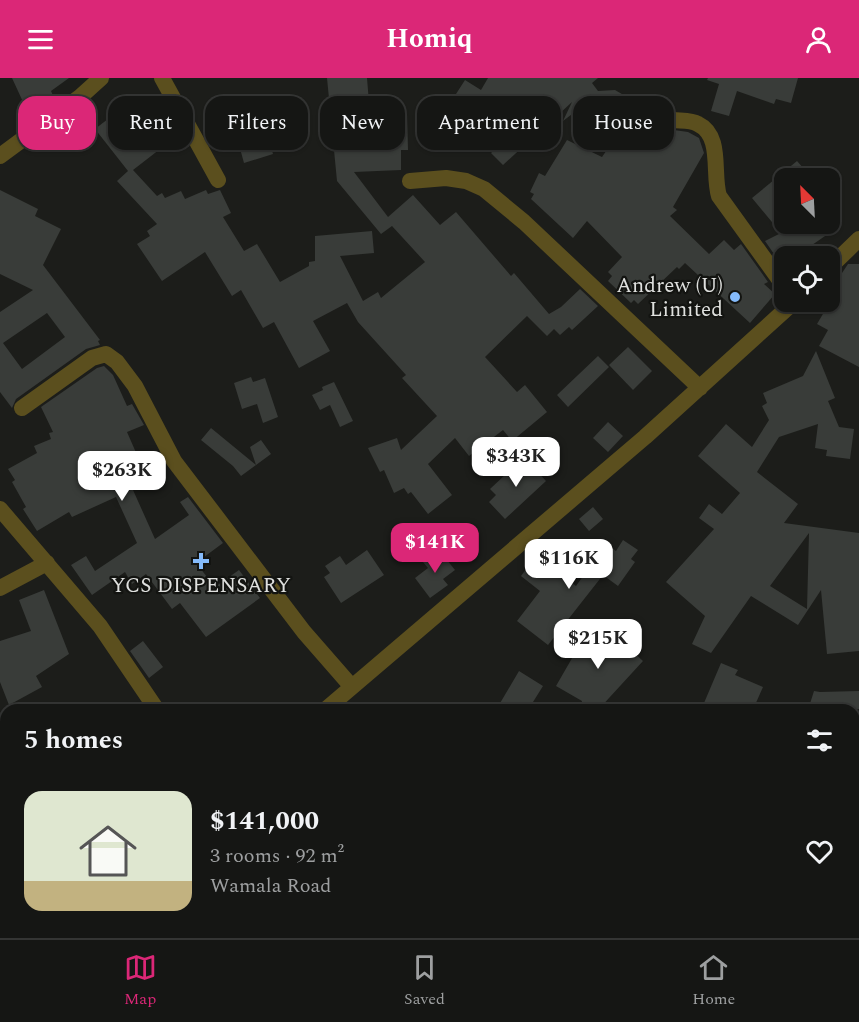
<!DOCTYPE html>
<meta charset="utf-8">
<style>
body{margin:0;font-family:Spectral,serif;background:#222322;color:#f1f3f6;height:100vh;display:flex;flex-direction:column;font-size:22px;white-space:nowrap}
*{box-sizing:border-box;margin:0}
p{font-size:20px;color:#9d9fa0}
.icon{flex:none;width:33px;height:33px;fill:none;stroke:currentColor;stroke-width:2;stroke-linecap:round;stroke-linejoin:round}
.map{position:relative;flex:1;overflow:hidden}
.panel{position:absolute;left:0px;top:626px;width:860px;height:236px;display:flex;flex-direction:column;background:#151614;border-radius:18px 18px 0 0;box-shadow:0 2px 4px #0004,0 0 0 2px #343534}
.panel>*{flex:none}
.banner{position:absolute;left:18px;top:18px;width:824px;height:54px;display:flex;gap:12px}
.needle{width:39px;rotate:336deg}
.fabs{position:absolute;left:774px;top:90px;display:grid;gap:12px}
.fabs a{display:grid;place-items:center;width:66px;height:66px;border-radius:12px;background:#151614;box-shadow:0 2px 4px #0004,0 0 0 2px #343534;font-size:30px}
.price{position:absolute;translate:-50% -51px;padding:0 14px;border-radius:12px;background:#fff;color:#222;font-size:20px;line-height:39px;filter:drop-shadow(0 2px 3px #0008)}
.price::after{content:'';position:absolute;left:50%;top:36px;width:18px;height:14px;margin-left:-9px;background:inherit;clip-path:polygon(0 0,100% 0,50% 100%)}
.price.current{background:#db2777;color:#fff}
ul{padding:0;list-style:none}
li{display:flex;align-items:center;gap:18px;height:150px;padding:0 24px}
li+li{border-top:2px solid #343534}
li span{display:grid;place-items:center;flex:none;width:168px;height:120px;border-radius:18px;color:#555}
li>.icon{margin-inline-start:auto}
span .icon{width:72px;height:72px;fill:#fffc;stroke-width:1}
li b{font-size:26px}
h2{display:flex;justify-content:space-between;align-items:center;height:72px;padding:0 24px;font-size:26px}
.tag{padding:0 21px;border-radius:18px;background:#151614;box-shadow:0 2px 4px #0004,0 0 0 2px #343534;font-size:21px;line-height:54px}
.tag.current{background:#db2777;color:#fff}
header{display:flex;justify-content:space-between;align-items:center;height:78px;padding:0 24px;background:#db2777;color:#fff;font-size:27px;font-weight:700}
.menu{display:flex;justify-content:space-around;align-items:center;height:84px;border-top:2px solid #343534;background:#151614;font-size:16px;color:#9d9fa0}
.menu a{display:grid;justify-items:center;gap:3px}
.menu .current{color:#db2777}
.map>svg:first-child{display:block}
.building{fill:#393c39;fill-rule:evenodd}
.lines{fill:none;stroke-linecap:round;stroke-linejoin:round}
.minor{stroke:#5b4f1e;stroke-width:16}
.poi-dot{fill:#85bbfb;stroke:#131411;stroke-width:2}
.labels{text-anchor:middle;stroke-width:4.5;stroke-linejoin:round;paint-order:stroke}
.poi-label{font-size:21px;fill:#dfe0de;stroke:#131411;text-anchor:end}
</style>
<header><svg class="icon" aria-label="menu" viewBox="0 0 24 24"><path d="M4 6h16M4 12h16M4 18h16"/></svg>Homiq<svg class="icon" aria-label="person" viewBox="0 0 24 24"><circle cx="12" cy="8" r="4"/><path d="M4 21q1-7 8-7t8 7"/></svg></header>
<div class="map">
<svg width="859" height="860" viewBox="0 0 859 860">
<rect width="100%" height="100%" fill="#1c1d1a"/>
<path class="building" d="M12,0h57l-18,13 5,11 -26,15z
M327,0h40l3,37 37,-1 1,36h-7v20l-47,2 34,45 25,-22 27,30 16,-13 55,64 3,-3 35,41 12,-7 19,-18 18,17 -26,24 -3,-3 -9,8 -6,-6 -7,7 -20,-20 -42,41 32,35 8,-7 22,27 -35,29 -9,-11 -34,26 -14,-18 -27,26 24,31 -24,19 -17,-22 -3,2 -4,-6 -10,5 -10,-23 -4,2 -12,-24 29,-10 4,12 36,-34 -35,-38 4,-3 -48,-53 -11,-19 -34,18 17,30 -31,17 -25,-46 -11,6 -22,-38 -9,6 -27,-44 -43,29 -25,-37 13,-8 -3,-5 10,-7 -40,-43 11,-10 -33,-42 40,-31 17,22 -5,4 17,22 -31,24 24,26 5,-3 3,5 16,-7 4,8 21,-9 2,4 12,-4 11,23 -8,4 21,34 13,-7 23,38 29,-16v-4l6,-1v-25l57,-5 2,22 -34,3 23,45 15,-9 3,6 44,-36 -33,-36 -11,8 -44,-53z
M488,0h110l-6,5 6,8 17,-1 48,28v6l4,5 21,3 11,6 5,15 -31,54 4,3 -7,6 39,38 15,-14 10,10 7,-6 27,38 -4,2 11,10 -25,29 -65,-60 -6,6 -2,-2 -39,37 -4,-4 -3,3 -23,-22 4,-5 -4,-4 14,-15 -35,-36 -14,17 -42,-39 3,-5 -4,-2 9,-19 6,3 22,-36 35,17 30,-44 -49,1 10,-16 -30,23 9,-19 -14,13 -34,1 -27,-15 -7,11 -34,-18 9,-14 16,10z
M708,0h90l-7,25 -15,-4 -2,5 -37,-13 -8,25 -18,-5 8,-27 -12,-4z
M525,43l17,8 -39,36 -12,-12z
M265,48l8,28 -29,9 -8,-29z
M797,83l15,17h-28v46h36l8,10 -32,22h-12l-1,11 -18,-26 16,-8 -29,-35z
M0,112l38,19 -3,7 26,13 -18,36 57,75 -2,1 2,4 -14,4 -70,50 -4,9 -12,-16v-80l33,-22 -33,-16zM47,235l18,24 -43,32 -19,-26z
M848,186h11v103l-40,-21 9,-16 -11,-6 13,-22v-11z
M628,269l24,24 -19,19 -24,-25z
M816,273l19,47 -7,3 11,26 15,2 -4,30 -24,-3 1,-6 -12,-2 3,-24 -39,13 -22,35 41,32 -14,19 75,10v118l-32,3 -6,-64 -23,35 -47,-29 -40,57 -19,-9 13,-28 -39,-34 48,-53 -15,-11 10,-14 13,10 18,-21 -42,-37 28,-32 26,23 17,-27 -7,-14 5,-3 -4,-10 40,-17zM809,455l-2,76 -37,-23z
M598,278l11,11 -41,40 -11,-12z
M104,288l9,9 14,31 5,-2 12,21 -17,7 14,32 12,-5 8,18 -28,13 22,49 34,-24 -9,-13 8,-5 35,46 -27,20 19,24 24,-17 21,28 -54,39 -26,-34 -8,6 -26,-35 -14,10 -7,-12 -33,23 -21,-30 15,-9 9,15 42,-28 -21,-46 -44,20 -3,-5 -32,19 -14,-22 3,-2 -14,-25 3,-2 -7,-11 29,-16 -3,-7 17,-7 -2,-6 4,-1 -12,-25 56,-39z
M251,299l2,5 12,-4 13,39 -15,6 -6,-19 -15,5 -8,-26z
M334,304l19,39 -13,6 -10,-22 -10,5 -8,-15 11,-5 -1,-3z
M608,344l15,14 -15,16 -15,-14z
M211,350l45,37 -6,-18 11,-7 10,14 -30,22 -8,-10 -32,-26z
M524,379l22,24 -41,38 -16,-17 7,-7 -6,-6z
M593,429l10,12 -14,12 -10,-12z
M623,462l15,10 -7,9 4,3 -17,24 -15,-11 -55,70 -31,-24 23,-30 -19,-15 15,-20 40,30 30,-42 10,7z
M367,472l17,25 -43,28 -17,-26 6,-4 -5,-7 15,-10 6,9z
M439,472l16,20 -12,9 5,6 -18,13 -15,-20 13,-10 -5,-6z
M44,512l25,64 -33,22 6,11 -33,18 -9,-23v-41l31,-10 -12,-31z
M590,549l30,19 3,-3 20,18 -45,49h-18l2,-9 -26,-15z
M143,563l20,26 -14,11 -19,-27z
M721,585l17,7 -3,5 28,12 -8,18 -7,-3 -3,8h-8l-11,-5 -2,5h-5l-15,-7z
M519,593l24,15 -15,24h-32z
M814,613l6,1 39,-1v18l-51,1z"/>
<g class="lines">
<path class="minor" d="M162,0l56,102
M673,42c8,1 18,0 25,4 25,12 14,50 21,72l65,90
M0,78l80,-59 21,-19
M410,103l36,-3 20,3 18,8 40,33 176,166
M830,189l29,-28
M22,330l70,-50 14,-4 11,8 18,24 39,75 130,171 48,55
M0,431l100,117 57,84
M0,510l47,-25
M325,632l320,-273 149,-135
M0,761l6,10
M0,840l6,-4
M289,855l3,5"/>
</g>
<g class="poi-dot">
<circle cx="735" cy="219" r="6"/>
<path d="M198 474h6v6h6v6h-6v6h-6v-6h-6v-6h6z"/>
</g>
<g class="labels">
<g class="poi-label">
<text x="723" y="214">Andrew (U)<tspan x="723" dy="24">Limited</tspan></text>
<text x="201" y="514" text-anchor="middle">YCS DISPENSARY</text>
</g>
</g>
</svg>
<div class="fabs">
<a><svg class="needle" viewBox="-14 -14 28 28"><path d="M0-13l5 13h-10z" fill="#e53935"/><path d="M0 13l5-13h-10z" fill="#9d9fa0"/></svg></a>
<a><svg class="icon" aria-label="locate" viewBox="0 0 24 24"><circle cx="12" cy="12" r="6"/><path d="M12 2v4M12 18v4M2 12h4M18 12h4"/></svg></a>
</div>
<b class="price" style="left:516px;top:410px">$343K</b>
<b class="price" style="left:122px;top:424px">$263K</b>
<b class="price current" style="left:435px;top:496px">$141K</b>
<b class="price" style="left:569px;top:512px">$116K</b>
<b class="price" style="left:598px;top:592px">$215K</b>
<div class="banner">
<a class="tag current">Buy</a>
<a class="tag">Rent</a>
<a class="tag">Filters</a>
<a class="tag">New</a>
<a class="tag">Apartment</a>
<a class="tag">House</a>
</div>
<section class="panel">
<h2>5 homes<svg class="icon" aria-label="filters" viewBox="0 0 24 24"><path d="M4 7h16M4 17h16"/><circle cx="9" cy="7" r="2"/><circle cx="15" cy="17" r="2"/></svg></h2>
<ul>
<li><span style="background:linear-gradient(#dfe7d0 75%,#c2b280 0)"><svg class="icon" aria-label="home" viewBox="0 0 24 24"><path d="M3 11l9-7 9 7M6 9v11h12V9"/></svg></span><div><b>$141,000</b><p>3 rooms · 92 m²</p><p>Wamala Road</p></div><svg class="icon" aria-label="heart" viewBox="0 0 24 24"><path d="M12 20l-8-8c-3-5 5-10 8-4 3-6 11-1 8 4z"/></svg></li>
</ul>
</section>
</div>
<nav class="menu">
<a class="current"><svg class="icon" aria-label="map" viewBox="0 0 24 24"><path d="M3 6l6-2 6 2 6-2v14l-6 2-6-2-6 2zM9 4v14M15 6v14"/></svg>Map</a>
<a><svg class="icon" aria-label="saved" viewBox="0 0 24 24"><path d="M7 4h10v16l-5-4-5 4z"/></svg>Saved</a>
<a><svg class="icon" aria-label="home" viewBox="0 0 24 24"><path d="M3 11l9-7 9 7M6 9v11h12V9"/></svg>Home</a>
</nav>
